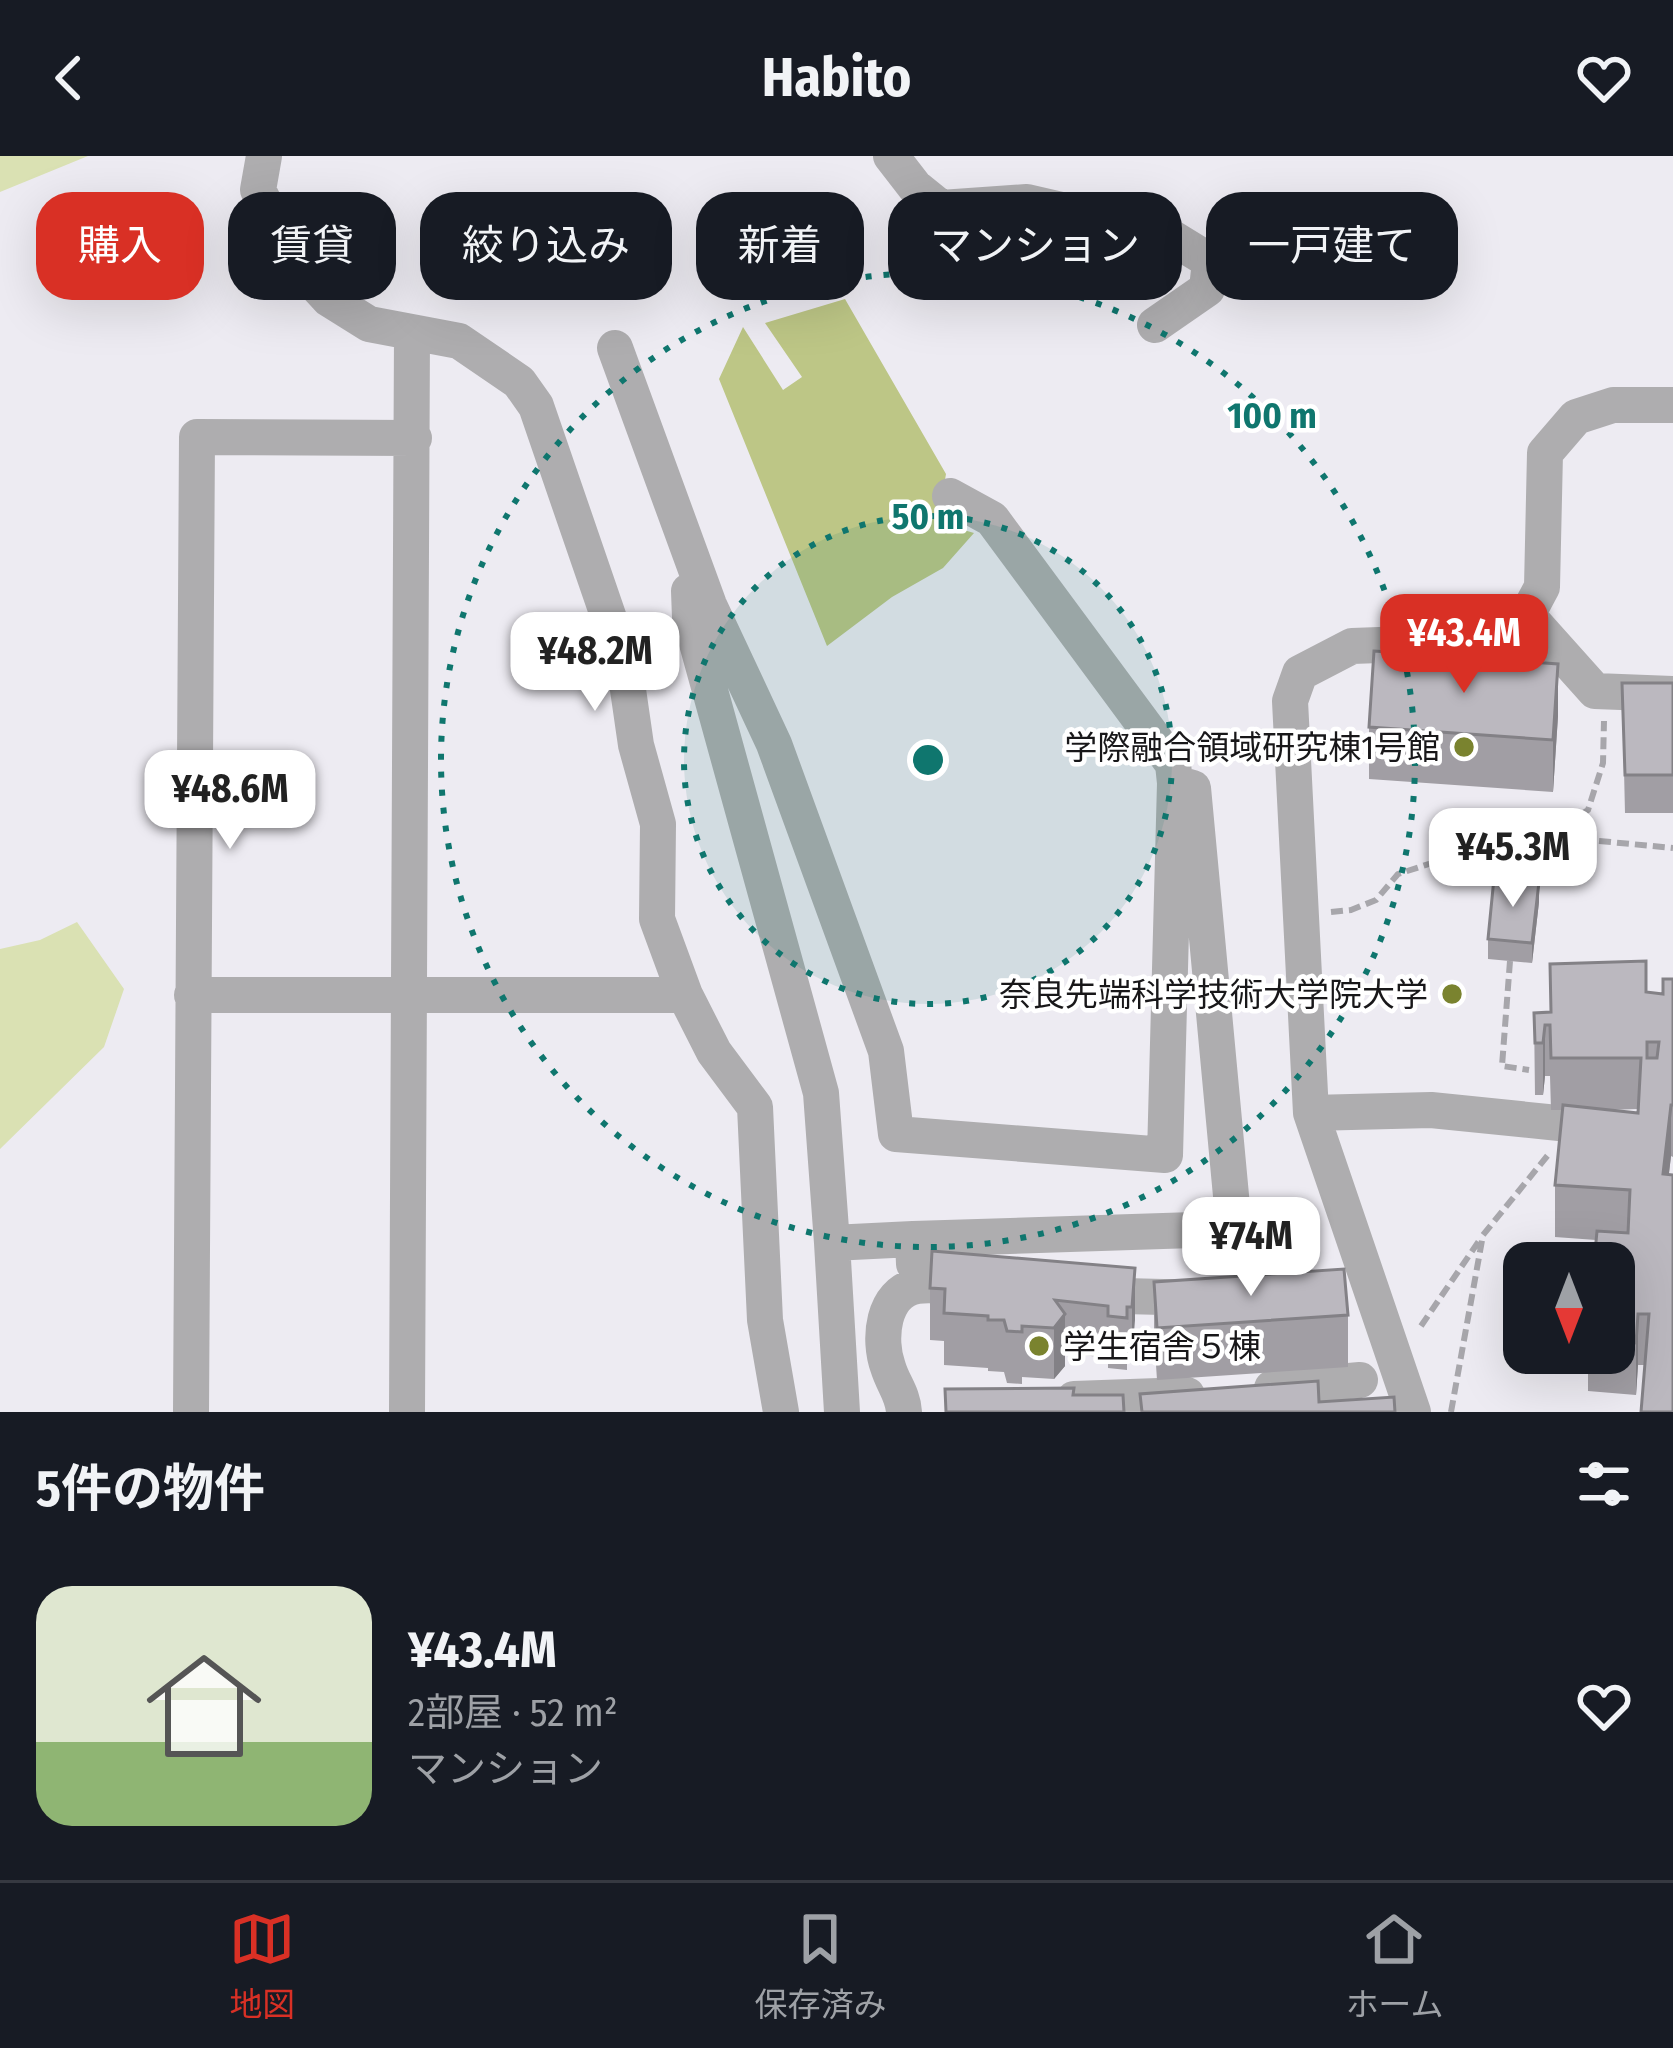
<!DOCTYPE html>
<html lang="ja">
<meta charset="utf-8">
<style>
body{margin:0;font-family:"Fira Sans Condensed","Noto Sans JP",sans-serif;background:#20242c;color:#f1f3f6;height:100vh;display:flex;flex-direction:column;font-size:45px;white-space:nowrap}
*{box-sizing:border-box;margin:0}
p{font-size:39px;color:#9ea1a6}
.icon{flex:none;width:66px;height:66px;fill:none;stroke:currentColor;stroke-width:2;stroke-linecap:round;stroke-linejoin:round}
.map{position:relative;height:1256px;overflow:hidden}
.panel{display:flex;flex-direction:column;background:#171b24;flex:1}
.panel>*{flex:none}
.banner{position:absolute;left:36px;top:36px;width:1602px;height:108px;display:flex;gap:24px}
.needle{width:78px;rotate:180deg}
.tools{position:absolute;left:1503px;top:1086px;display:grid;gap:24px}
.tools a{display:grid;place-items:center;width:132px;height:132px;border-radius:24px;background:#171b24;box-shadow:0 12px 48px #0002;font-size:60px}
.price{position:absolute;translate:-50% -102px;padding:0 27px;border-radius:24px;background:#fff;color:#222;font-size:39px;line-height:78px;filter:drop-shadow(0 3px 6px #0008)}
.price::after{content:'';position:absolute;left:50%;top:72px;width:36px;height:27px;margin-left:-18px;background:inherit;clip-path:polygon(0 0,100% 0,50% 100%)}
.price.on{background:#d93025;color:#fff}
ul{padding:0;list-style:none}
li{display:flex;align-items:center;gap:36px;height:300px;padding:0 36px}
li span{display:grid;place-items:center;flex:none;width:336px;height:240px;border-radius:36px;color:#555}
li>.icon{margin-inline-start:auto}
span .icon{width:144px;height:144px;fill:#fffc;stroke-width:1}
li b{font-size:51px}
h2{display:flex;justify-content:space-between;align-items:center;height:144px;padding:0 36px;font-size:51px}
.tag{padding:0 42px;border-radius:36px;background:#171b24;box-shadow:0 12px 48px #0002;font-size:42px;line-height:108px}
.tag.on{background:#d93025;color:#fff}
header{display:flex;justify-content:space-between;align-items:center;height:156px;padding:0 36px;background:#171b24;font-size:54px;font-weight:700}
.tabs{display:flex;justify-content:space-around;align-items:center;height:168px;border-top:3px solid #363941;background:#171b24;font-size:33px;color:#9ea1a6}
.tabs a{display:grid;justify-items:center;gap:6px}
.tabs .on{color:#d93025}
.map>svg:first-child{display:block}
.green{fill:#dae1b3}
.water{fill:#bdc686}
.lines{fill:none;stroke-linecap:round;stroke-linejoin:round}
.path{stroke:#a7a6ab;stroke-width:6;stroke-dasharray:12 6;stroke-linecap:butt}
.minor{stroke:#aeadaf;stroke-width:36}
.wall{fill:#a19ea4;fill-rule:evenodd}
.shaded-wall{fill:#838186}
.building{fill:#bbb8bf;stroke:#838186;stroke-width:3;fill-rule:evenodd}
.ring{fill:none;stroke:#0f766e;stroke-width:6;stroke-dasharray:6 12}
.poi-dot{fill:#7a832f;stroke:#fff;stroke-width:4.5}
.labels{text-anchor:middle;stroke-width:9;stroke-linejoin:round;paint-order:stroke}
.poi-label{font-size:33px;fill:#181719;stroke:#fff;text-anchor:end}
.centre{fill:#0f766e;stroke:#fff;stroke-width:6}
.ring-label{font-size:36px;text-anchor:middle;font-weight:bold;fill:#0f766e;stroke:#fff;stroke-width:9;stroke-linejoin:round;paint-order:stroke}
</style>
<header><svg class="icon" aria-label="back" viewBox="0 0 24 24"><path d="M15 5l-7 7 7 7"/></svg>Habito<svg class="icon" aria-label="heart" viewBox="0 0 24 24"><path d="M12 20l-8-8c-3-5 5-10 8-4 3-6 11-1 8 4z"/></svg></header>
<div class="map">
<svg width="1673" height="1256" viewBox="0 0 1673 1256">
<rect width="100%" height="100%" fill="#edebf2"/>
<path class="green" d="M0,0h88l-88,36z
M77,766l47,67 -20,58 -104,102v-200l40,-9z"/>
<path class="water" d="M845,143l101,175 -5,28 6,23 27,8 -31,35 -51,29 -65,49 -108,-267 24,-52 40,63 19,-13 -37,-54z"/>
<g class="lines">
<path class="path" d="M1550,678l38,-24 15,-47 1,-42
M1331,756l20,-2 25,-10 22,-26 108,-35 41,-3 126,12
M1510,805l-8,105 27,4
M1421,1170l60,-88
M1451,1256l32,-177 65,-80"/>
<path class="minor" d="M264,0l-6,34 35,70 36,39 40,25 90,17 60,41 17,24 88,256 12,83 22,79 -1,95 28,76 29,57 41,55 10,213 16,92
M891,0l24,31 26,21 86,-6 139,32 44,27 -3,28 -52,36
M615,192l94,257 65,139 112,307 10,83 269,21 10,-372
M689,435l1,27 131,475 11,150
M1527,459l68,76 78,3
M192,839h493
M1311,957l120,-3 176,18
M913,1083l312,-10 8,-12 -40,-429 -18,-5 -2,-19 -181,-245 -42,-23
M1084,1139l119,3
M1272,1232l88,-8
M1074,1243l113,-4
M191,1256l6,-975 217,1
M407,1256l5,-1078
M842,1256l-10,-169 81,-4 1,25
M904,1256c-1,-18 -11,-28 -16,-45 -10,-27 -6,-75 29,-81 17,-3 41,2 58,3
M1413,1256l-102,-299 -21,-412 10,-28 52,-27 136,-5 39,-26 15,-28 3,-134 31,-36 37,-12h60"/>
</g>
<path class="wall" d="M1622,527h51v130h-48z
M1558,560l-5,76 -184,-13v-52z
M1539,746l-7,61 -44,-4v-20z
M1673,823v178l-2,-1 -26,209h-7l-2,30 -48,-4v-38h26v-90l-18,-23 -41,-3v-52l7,-75h-11l-1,-34h-5l-2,19h-8l-1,-82 16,-1 96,-20 17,2zM1638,953v4l-30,-3z
M1135,1112l-3,90h-5v12l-19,-2v-10l-43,-5v13l-11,13 -32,-2v7l-15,-1 -3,-11 -16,-1v-3l-44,-3v-24l-14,-1v-52z
M1154,1126l194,33v52l-191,13 -3,-46z"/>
<path class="shaded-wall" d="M1558,508v52l-5,76v-52z
M1539,726v20l-7,61v-20z
M1545,869v51l-2,19v-52z
M1671,949v51l-8,70v-52z
M1135,1112v52l-3,38v-51z
M1065,1158v52l-11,13v-51z
M1638,1158v51l-2,30v-52z"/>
<path class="building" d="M1374,495l184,13 -5,76 -184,-13z
M1622,527h51v92h-48z
M1494,722l45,4 -7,61 -44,-4z
M1646,805v31l17,2v-15h10v126h-2l-8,69 10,1v237h-32l8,-98h-11l-2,29 -22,-1v-79h-20l3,-32 31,2 2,-43 -75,-5 8,-80 75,8 3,-55h-90l-1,-33h-5l-2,18h-8l-1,-30 17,-1 -1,-48zM1647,886h12l-2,16h-10z
M932,1095l203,17 -3,39h-5v11l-19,-2v-10l-53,-6 10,14 -11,14 -32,-2v6l-15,-1 -3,-11h-16v-4l-44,-3 1,-24 -15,-1z
M1344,1113l4,46 -191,13 -3,-46z
M1318,1225l1,21 75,-5 1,15h-253l-2,-18z
M1074,1232l-1,7h50l1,17h-178l-1,-23z"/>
<circle cx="928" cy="604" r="244" fill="#0f766e" fill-opacity=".12"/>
<g class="ring">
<circle cx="928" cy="604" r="244"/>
<circle cx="928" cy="604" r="487"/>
</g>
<g class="poi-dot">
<circle cx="1464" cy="591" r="12"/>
<circle cx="1452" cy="838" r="12"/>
<circle cx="1039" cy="1190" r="12"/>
</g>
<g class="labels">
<g class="poi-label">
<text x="1440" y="603">学際融合領域研究棟1号館</text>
<text x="1428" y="850">奈良先端科学技術大学院大学</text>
<text x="1063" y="1202" text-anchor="start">学生宿舎５棟</text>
</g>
</g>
<circle cx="928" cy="604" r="18" class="centre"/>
<g class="ring-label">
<text x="1272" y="272">100 m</text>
<text x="928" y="373">50 m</text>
</g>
</svg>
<div class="tools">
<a><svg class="needle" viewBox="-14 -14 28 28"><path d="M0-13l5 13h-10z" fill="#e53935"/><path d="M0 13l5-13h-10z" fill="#9ea1a6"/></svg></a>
</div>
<b class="price on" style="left:1464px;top:540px">¥43.4M</b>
<b class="price" style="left:595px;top:558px">¥48.2M</b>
<b class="price" style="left:230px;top:696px">¥48.6M</b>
<b class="price" style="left:1513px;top:754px">¥45.3M</b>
<b class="price" style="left:1251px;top:1143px">¥74M</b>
<div class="banner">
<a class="tag on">購入</a>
<a class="tag">賃貸</a>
<a class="tag">絞り込み</a>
<a class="tag">新着</a>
<a class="tag">マンション</a>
<a class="tag">一戸建て</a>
</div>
</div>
<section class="panel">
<h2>5件の物件<svg class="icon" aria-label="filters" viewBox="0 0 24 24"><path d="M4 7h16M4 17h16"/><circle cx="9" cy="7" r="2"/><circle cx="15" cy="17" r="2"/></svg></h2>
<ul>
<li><span style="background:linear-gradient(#dfe7d0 65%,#8fb573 0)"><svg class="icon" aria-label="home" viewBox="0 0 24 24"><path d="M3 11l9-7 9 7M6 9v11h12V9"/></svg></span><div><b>¥43.4M</b><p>2部屋 · 52 m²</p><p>マンション</p></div><svg class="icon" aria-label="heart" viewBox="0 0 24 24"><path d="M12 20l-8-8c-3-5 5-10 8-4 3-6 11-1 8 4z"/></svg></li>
</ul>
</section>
<nav class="tabs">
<a class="on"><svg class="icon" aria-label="map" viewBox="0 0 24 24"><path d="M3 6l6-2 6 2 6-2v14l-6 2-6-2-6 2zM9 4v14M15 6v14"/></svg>地図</a>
<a><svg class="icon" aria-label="saved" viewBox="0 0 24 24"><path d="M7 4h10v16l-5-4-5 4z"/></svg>保存済み</a>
<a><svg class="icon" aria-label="home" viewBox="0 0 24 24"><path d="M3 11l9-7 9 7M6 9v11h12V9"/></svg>ホーム</a>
</nav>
